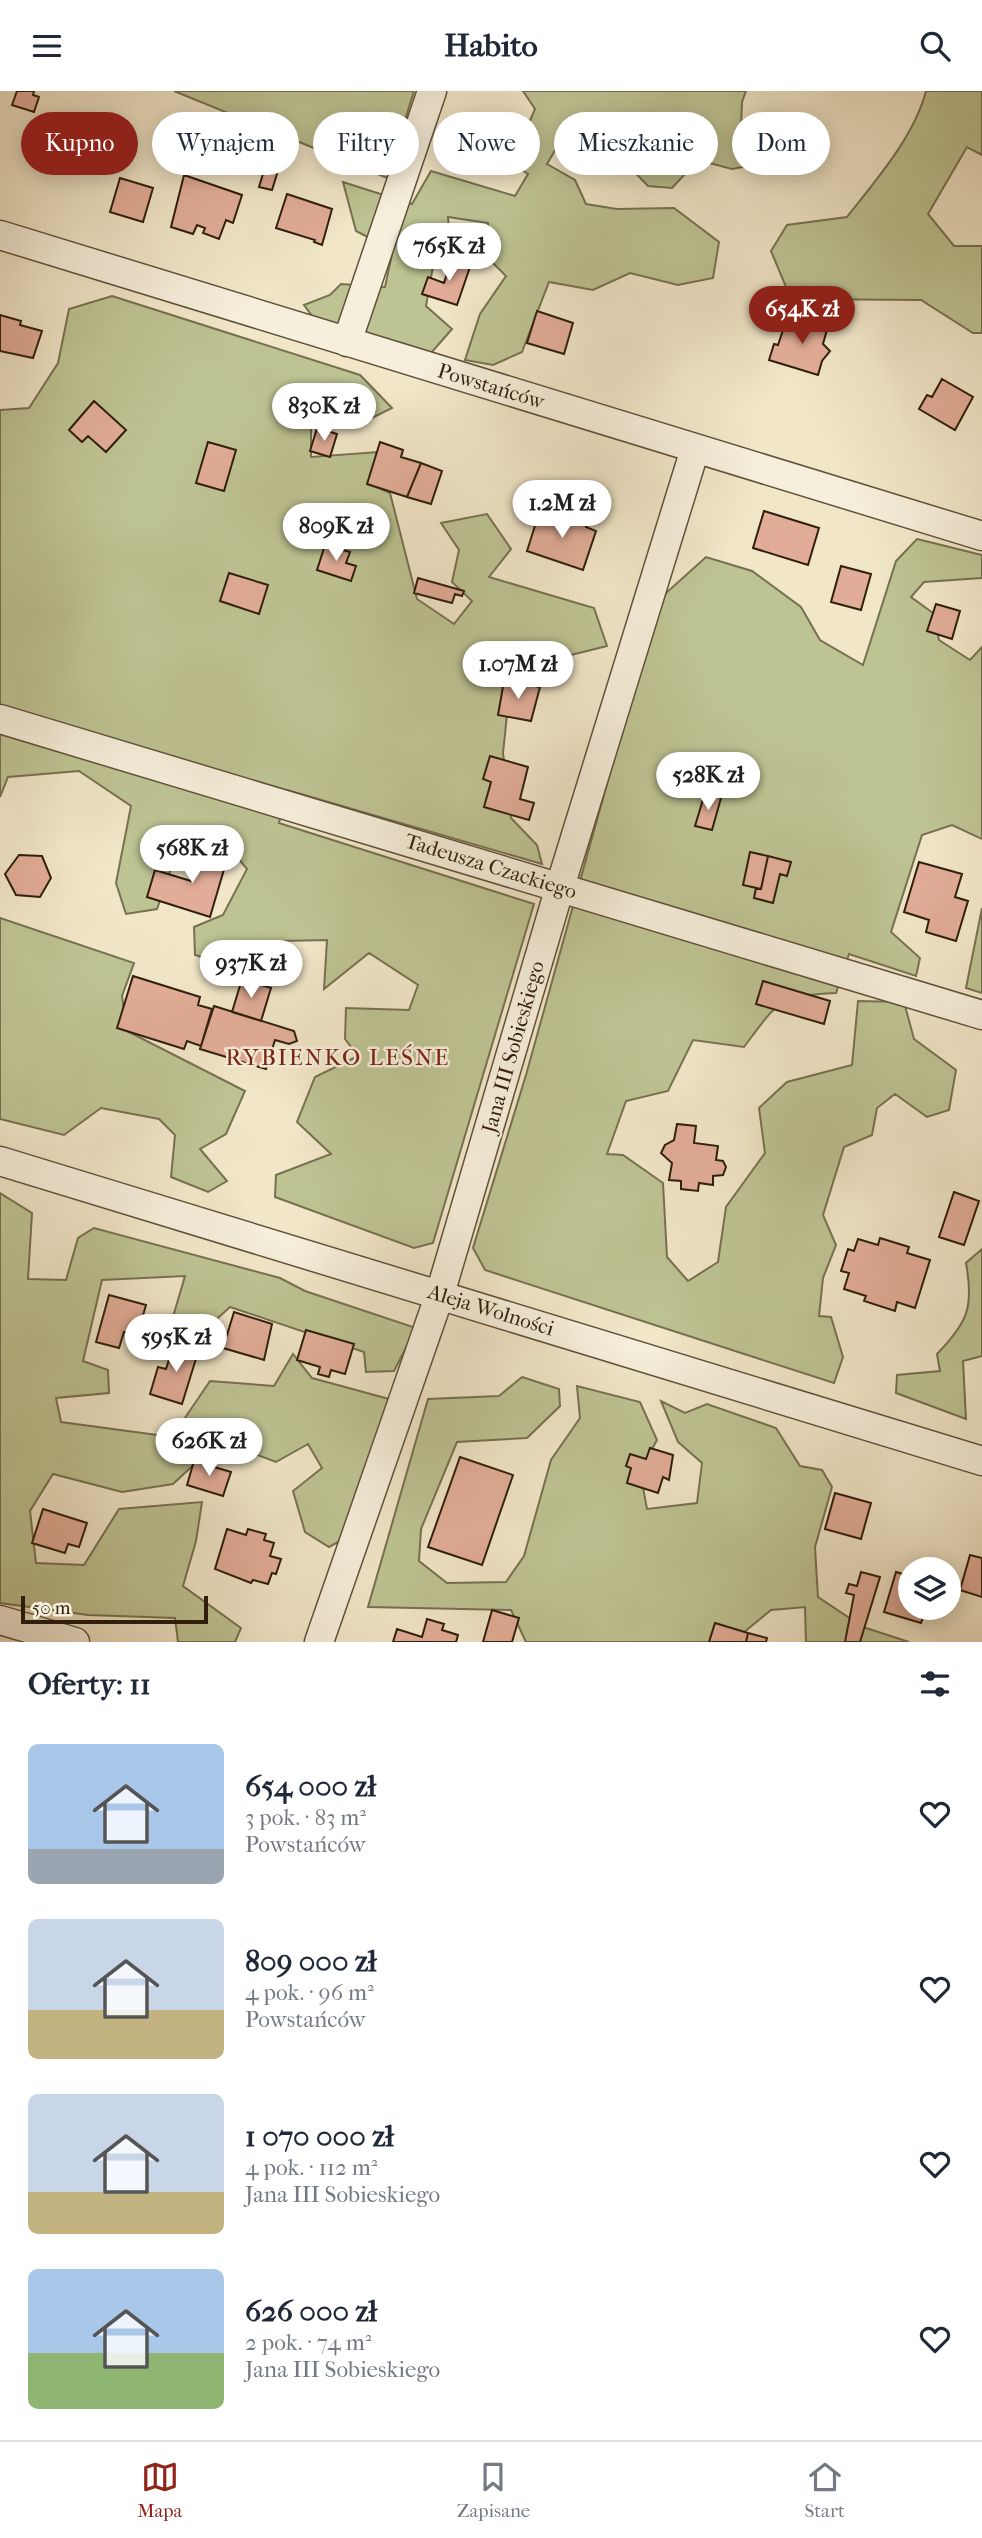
<!DOCTYPE html>
<html lang="pl">
<meta charset="utf-8">
<style>
body{margin:0;font-family:"IM FELL French Canon",serif;background:#f2f2f3;color:#1f2937;height:100vh;display:flex;flex-direction:column;font-size:26px;white-space:nowrap}
*{box-sizing:border-box;margin:0}
p{font-size:23px;color:#747a83}
.icon{flex:none;width:38px;height:38px;fill:none;stroke:currentColor;stroke-width:2;stroke-linecap:round;stroke-linejoin:round}
.map{position:relative;height:1551px;overflow:hidden}
.side{display:flex;flex-direction:column;background:#fff;flex:1}
.side>*{flex:none}
.top-card{position:absolute;left:21px;top:21px;width:942px;height:63px;display:flex;gap:14px}
.buttons{position:absolute;left:898px;top:1466px;display:grid;gap:14px}
.buttons a{display:grid;place-items:center;width:63px;height:63px;border-radius:50%;background:#fff;box-shadow:0 4px 18px #0003;font-size:35px}
.scale{position:absolute;left:21px;bottom:18px;width:187px;box-sizing:border-box;padding-left:7px;border:4px solid #2f1f0c;border-top:0;font-size:19px;line-height:24px;white-space:nowrap;color:#2f1f0c;-webkit-text-stroke:5px #f6efdb;paint-order:stroke}
.price{position:absolute;translate:-50% -60px;padding:0 16px;border-radius:24px;background:#fff;color:#222;font-size:23px;line-height:46px;filter:drop-shadow(0 2px 4px #0008)}
.price::after{content:'';position:absolute;left:50%;top:42px;width:21px;height:16px;margin-left:-10px;background:inherit;clip-path:polygon(0 0,100% 0,50% 100%)}
.price.selected{background:#8f2418;color:#fff}
ul{padding:0;list-style:none}
li{display:flex;align-items:center;gap:21px;height:175px;padding:0 28px}
li span{display:grid;place-items:center;flex:none;width:196px;height:140px;border-radius:10px;color:#555}
li>.icon{margin-inline-start:auto}
span .icon{width:84px;height:84px;fill:#fffc;stroke-width:1}
li b{font-size:30px}
h2{display:flex;justify-content:space-between;align-items:center;height:84px;padding:0 28px;font-size:30px}
.chip{padding:0 24px;border-radius:32px;background:#fff;box-shadow:0 4px 18px #0003;font-size:24px;line-height:63px}
.chip.selected{background:#8f2418;color:#fff}
header{display:flex;justify-content:space-between;align-items:center;height:91px;padding:0 28px;background:#fff;font-size:32px;font-weight:700}
.menu{display:flex;justify-content:space-around;align-items:center;height:98px;border-top:2px solid #e0e1e3;background:#fff;font-size:19px;color:#747a83}
.menu a{display:grid;justify-items:center;gap:4px}
.menu .selected{color:#8f2418}
.map>svg:first-child{display:block}
.green{fill:#bec393;stroke:#767150;stroke-width:2}
.building{fill:#e2ad98;stroke:#2f1f0c;stroke-width:2}
.lines{fill:none;stroke-linecap:round;stroke-linejoin:round}
.minor-casing{stroke:#60513b;stroke-width:31}
.minor{stroke:#f6efdb;stroke-width:28}
.labels{text-anchor:middle;stroke-width:5;stroke-linejoin:round;paint-order:stroke}
.street-label{font-size:21px;fill:#2f1f0c;stroke:#f6efdb}
.neighbourhood-label{font-size:23px;letter-spacing:2px;fill:#7a1f14;stroke:#f6efdb}
</style>
<header><svg class="icon" aria-label="menu" viewBox="0 0 24 24"><path d="M4 6h16M4 12h16M4 18h16"/></svg>Habito<svg class="icon" aria-label="search" viewBox="0 0 24 24"><circle cx="10" cy="10" r="6"/><path d="M15 15l6 6"/></svg></header>
<div class="map">
<svg width="982" height="1551" viewBox="0 0 982 1551">
<rect width="100%" height="100%" fill="#f1e6c8"/>
<filter id="stains"><feTurbulence type="fractalNoise" baseFrequency=".00286" numOctaves="4"/><feColorMatrix values="0 0 0 0 .2 0 0 0 0 .09 0 0 0 0 .02 0 0 0 .5 -.17"/></filter>
<radialGradient id="worn" r=".72"><stop offset=".6" stop-color="#630" stop-opacity="0"/><stop offset="1" stop-color="#630" stop-opacity=".3"/></radialGradient>
<path class="green" d="M174,0h240l-27,87z
M523,0h223l-4,11 -1,26 17,20 -10,18 -16,3 -34,-9 -26,28 -24,-2 -51,-53 -34,4 -16,27 28,16 11,24 31,5 57,-1 45,34 -6,36 -35,7 -48,-12 -37,17 -44,-8 -27,70 -29,13 -28,-5 15,-46 26,-38 -19,-19 1,-34 -40,-6 3,36 -18,13 -7,40 26,23 -21,24 -116,-33 -11,-15 26,-10 11,-11 44,3 8,-37 -37,-19 -13,-49 69,22 19,-33 84,25 13,-22 -16,-11 23,-54z
M926,0h56v64l-15,-8 -39,67 26,32h28v87h-9l-52,-33 -130,-1 -20,-48 16,-26 60,-8c29,-37 67,-80 79,-126z
M112,205l248,79 32,33 -24,12 -57,-10v47l67,-5 -6,33 18,8 27,106 37,25 18,-23 -20,-19 7,-32 -18,-27 46,-9 24,35 -22,28 105,31 13,38 -56,14 -40,17 -8,76 8,65 26,27 5,19 -255,-74 -8,33 255,81 -101,339 -19,5 -139,-51 1,-22 55,-21 -34,-32 18,-45 43,-21 -13,-17 1,-31 63,2 9,-25 -49,-32 -45,36 3,-49 -46,1 -29,31 -57,-17 -1,-28 29,-12 24,-46 -25,-30 -40,-2 -25,72 -31,5 -10,-31 15,-77 -52,-35 -71,6 -8,20v-387l29,-2 29,-45 11,-54z
M917,448l65,16v23l-58,4 -13,15 22,16 6,27 31,20 12,-13v192l-30,-14 -30,10 -31,97 29,26 -4,18 -67,-22 -13,39c-59,3 -58,9 -92,54l-51,-7 -25,51 -42,10 -19,53 16,1 40,28 4,74 21,24 30,-19 8,-55 39,-54 -6,-45 28,-26 65,-17 6,-64 46,1 10,37 42,31 -7,40 -22,7 -32,-23 -18,14 -5,27 -28,12 -21,68 13,30 -13,33 -4,38 12,1 12,40 -9,26 -349,-113 -12,-22 53,-173 123,-442 17,-40 40,-36 46,14 49,36 19,33 43,25 33,-104z
M982,817v85l-16,-5z
M0,827l134,45 -12,33 5,35 118,60 -19,43 -26,15 27,32 -19,11 -37,-15 4,-42 -16,-16 -58,-11 -37,27 -64,-16z
M0,1102l32,20 -4,66 38,1 12,-42 16,-10 186,50 25,13 111,37 -22,43 -28,1 -2,-20 -134,-45 -22,20h-38l15,-51 -83,4 -19,81 25,9 1,23 -53,5 5,24 111,15 38,-56 64,5 19,-32 19,24 77,21 -38,136 -22,12 -24,-15 -12,-41 29,-23 -14,-24 -32,18 -32,-12 -42,7 -29,27 -51,8 -69,-18 -23,37 6,52 48,2 35,-56 83,-7 -6,39 -13,45 58,42 -6,14h-57l-3,-24 -87,-3 -88,-12z
M982,1158v107l-19,5 3,58 -70,-26 1,-18 43,-4 -3,-17c31,-32 37,-47 29,-91z
M522,1286l37,12 1,17 -33,32 -70,4 -36,87 -2,32 28,22 59,-1 18,-26 27,-96 29,-42 -3,-32 63,16 17,38 -17,31 7,38 50,-6 5,-40 -24,-21 -17,-41 24,12 22,-9 69,24 24,38 22,4 10,17 -17,60 3,50 45,30 46,15h-103l-1,-35 -34,3 -39,32h-206l-15,-32 -143,-3 60,-208 71,-3z"/>
<path class="building" d="M17,0h17l-1,4 6,2 -5,15 -22,-7z
M58,31l18,4 -1,8 7,2 -3,11 16,4 -5,18 -41,-11z
M272,53l13,4 -13,42 -13,-3z
M184,84l58,20 -9,28 -7,-3 -7,19 -16,-6 2,-5 -8,-3 -4,9 -22,-7z
M120,87l33,10 -10,34 -33,-10z
M287,103l45,15 -10,36 -8,-3 1,-2 -39,-12z
M452,167l19,6 -14,41 -35,-11 6,-17 16,6z
M537,220l36,12 -9,31 -37,-11z
M0,224l21,6 -1,4 22,6 -9,27 -33,-7z
M800,227l28,8 -5,18 7,7 -8,10 -4,14 -49,-15 5,-16 4,1 8,-24 11,4z
M942,288l31,18 -18,33 -36,-21 8,-14 5,2z
M94,310l32,29 -20,22 -18,-16 -6,6 -13,-12z
M317,337l20,6 -7,23 -20,-6z
M208,351l28,8 -12,41 -28,-8z
M380,351l23,8 -2,7 20,6 -14,34 -40,-13z
M421,372l21,8 -11,33 -24,-7z
M764,420l55,17 -11,37 -55,-17z
M539,422l24,8 2,-8 23,8 -2,6 10,4 -13,39 -56,-19z
M325,454l25,7 -4,11 10,3 -5,15 -34,-11z
M841,475l30,8 -10,36 -30,-8z
M229,482l39,12 -9,29 -39,-13z
M418,487l46,13 -2,5 -7,-2 -3,9 -38,-10z
M936,513l24,7 -8,28 -25,-8z
M504,590l36,6 -9,34 -33,-6z
M490,665l38,11 -8,32 14,4 -5,17 -45,-13 7,-25 -8,-3z
M705,702l16,5 -9,32 -17,-4z
M201,757l27,8 -18,61 -63,-20 8,-27 36,11z
M750,761l18,4 -7,33 -18,-4z
M19,764l23,1 9,22 -11,19 -24,-2 -11,-21z
M768,765l23,6 -4,14 -7,-2 -7,29 -19,-5 2,-10 5,1z
M919,771l43,12 -7,23 13,4 -12,40 -30,-9 3,-12 -25,-8z
M133,885l67,21 -2,8 14,4 -11,37 -14,-5 -3,8 -67,-21z
M242,888l29,9 -10,33 -29,-9z
M763,890l67,20 -6,23 -68,-20z
M214,915l80,25 3,10 -8,3 -14,-4 -9,29 -66,-20z
M677,1033l19,2 -2,17 24,3 -2,14 7,1 3,6 -3,8 -10,1v9l-14,-2 -1,8 -17,-2v-8l-12,-1 3,-17 -11,-10 4,-8 9,-5z
M954,1101l25,9 -15,44 -25,-8z
M880,1147l29,9 -2,6 23,7 -15,48 -18,-6 -2,9 -31,-10 2,-5 -22,-7 5,-16 -8,-2 7,-22 6,2 4,-12 20,6z
M109,1204l37,10 -9,31 -13,-4 -5,16 -23,-6z
M234,1221l38,12 -8,36 -41,-12z
M306,1239l48,14 -9,30 -14,-4 -2,7 -11,-3 2,-7 -23,-7z
M175,1250l24,8 -17,55 -32,-10 8,-27 8,2z
M650,1357l23,7 -4,25 -6,-3 -5,16 -31,-10 4,-15 -5,-2 4,-12 16,5z
M460,1366l53,18 -31,90 -54,-18z
M194,1370l37,11 -8,24 -36,-11z
M835,1402l36,10 -10,36 -36,-10z
M43,1418l44,14 -8,24 -11,-3 -3,9 -33,-10z
M227,1438l19,6 2,-6 18,5 -2,6 10,3 -4,13 11,3 -5,15 -4,-1 -4,11 -15,-4 -2,3 -36,-14z
M970,1464l12,3v39l-22,-7z
M861,1481l19,5 -20,65h-15l9,-47 -8,-2 3,-9 8,2z
M896,1481l14,4v32h16l-5,15 -37,-11z
M492,1519l27,8 -7,24h-29z
M427,1528l17,5 -2,6 16,5 -2,7h-63l4,-13 25,8z
M715,1532l33,10 -2,9h-37z
M748,1542l19,5 -1,4h-20z"/>
<g class="lines">
<g class="minor-casing">
<path id="minor" d="M0,144l982,301
M347,251l85,-251
M0,628l982,296
M0,1070l982,300
M0,1529l75,22
M319,1551l121,-348 120,-407 135,-438"/>
</g>
<use href="#minor" class="minor"/>
</g>
<g class="labels">
<g class="street-label">
<text transform="translate(491 295) rotate(17)" y="7">Powstańców</text>
<text transform="translate(491 775) rotate(17)" y="7">Tadeusza Czackiego</text>
<text transform="translate(513 956) rotate(-74)" y="7">Jana III Sobieskiego</text>
<text transform="translate(491 1219) rotate(17)" y="7">Aleja Wolności</text>
</g>
<g class="neighbourhood-label">
<text x="338" y="974">RYBIENKO LEŚNE</text>
</g>
</g>
<rect width="100%" height="100%" filter="url(#stains)"/>
<rect width="100%" height="100%" fill="url(#worn)"/>
</svg>
<div class="buttons">
<a><svg class="icon" aria-label="layers" viewBox="0 0 24 24"><path d="M12 4l9 5-9 5-9-5zM3 14l9 5 9-5"/></svg></a>
</div>
<div class="scale">50 m</div>
<b class="price" style="left:449px;top:192px">765K zł</b>
<b class="price selected" style="left:802px;top:255px">654K zł</b>
<b class="price" style="left:324px;top:352px">830K zł</b>
<b class="price" style="left:562px;top:449px">1.2M zł</b>
<b class="price" style="left:336px;top:472px">809K zł</b>
<b class="price" style="left:518px;top:610px">1.07M zł</b>
<b class="price" style="left:708px;top:721px">528K zł</b>
<b class="price" style="left:192px;top:794px">568K zł</b>
<b class="price" style="left:251px;top:909px">937K zł</b>
<b class="price" style="left:176px;top:1283px">595K zł</b>
<b class="price" style="left:209px;top:1387px">626K zł</b>
<div class="top-card">
<a class="chip selected">Kupno</a>
<a class="chip">Wynajem</a>
<a class="chip">Filtry</a>
<a class="chip">Nowe</a>
<a class="chip">Mieszkanie</a>
<a class="chip">Dom</a>
</div>
</div>
<section class="side">
<h2>Oferty: 11<svg class="icon" aria-label="filters" viewBox="0 0 24 24"><path d="M4 7h16M4 17h16"/><circle cx="9" cy="7" r="2"/><circle cx="15" cy="17" r="2"/></svg></h2>
<ul>
<li><span style="background:linear-gradient(#a9c7e8 75%,#9aa5b1 0)"><svg class="icon" aria-label="home" viewBox="0 0 24 24"><path d="M3 11l9-7 9 7M6 9v11h12V9"/></svg></span><div><b>654 000 zł</b><p>3 pok. · 83 m²</p><p>Powstańców</p></div><svg class="icon" aria-label="heart" viewBox="0 0 24 24"><path d="M12 20l-8-8c-3-5 5-10 8-4 3-6 11-1 8 4z"/></svg></li>
<li><span style="background:linear-gradient(#c9d6e8 65%,#c2b280 0)"><svg class="icon" aria-label="home" viewBox="0 0 24 24"><path d="M3 11l9-7 9 7M6 9v11h12V9"/></svg></span><div><b>809 000 zł</b><p>4 pok. · 96 m²</p><p>Powstańców</p></div><svg class="icon" aria-label="heart" viewBox="0 0 24 24"><path d="M12 20l-8-8c-3-5 5-10 8-4 3-6 11-1 8 4z"/></svg></li>
<li><span style="background:linear-gradient(#c9d6e8 70%,#c2b280 0)"><svg class="icon" aria-label="home" viewBox="0 0 24 24"><path d="M3 11l9-7 9 7M6 9v11h12V9"/></svg></span><div><b>1 070 000 zł</b><p>4 pok. · 112 m²</p><p>Jana III Sobieskiego</p></div><svg class="icon" aria-label="heart" viewBox="0 0 24 24"><path d="M12 20l-8-8c-3-5 5-10 8-4 3-6 11-1 8 4z"/></svg></li>
<li><span style="background:linear-gradient(#a9c7e8 60%,#8fb573 0)"><svg class="icon" aria-label="home" viewBox="0 0 24 24"><path d="M3 11l9-7 9 7M6 9v11h12V9"/></svg></span><div><b>626 000 zł</b><p>2 pok. · 74 m²</p><p>Jana III Sobieskiego</p></div><svg class="icon" aria-label="heart" viewBox="0 0 24 24"><path d="M12 20l-8-8c-3-5 5-10 8-4 3-6 11-1 8 4z"/></svg></li>
</ul>
</section>
<nav class="menu">
<a class="selected"><svg class="icon" aria-label="map" viewBox="0 0 24 24"><path d="M3 6l6-2 6 2 6-2v14l-6 2-6-2-6 2zM9 4v14M15 6v14"/></svg>Mapa</a>
<a><svg class="icon" aria-label="saved" viewBox="0 0 24 24"><path d="M7 4h10v16l-5-4-5 4z"/></svg>Zapisane</a>
<a><svg class="icon" aria-label="home" viewBox="0 0 24 24"><path d="M3 11l9-7 9 7M6 9v11h12V9"/></svg>Start</a>
</nav>
